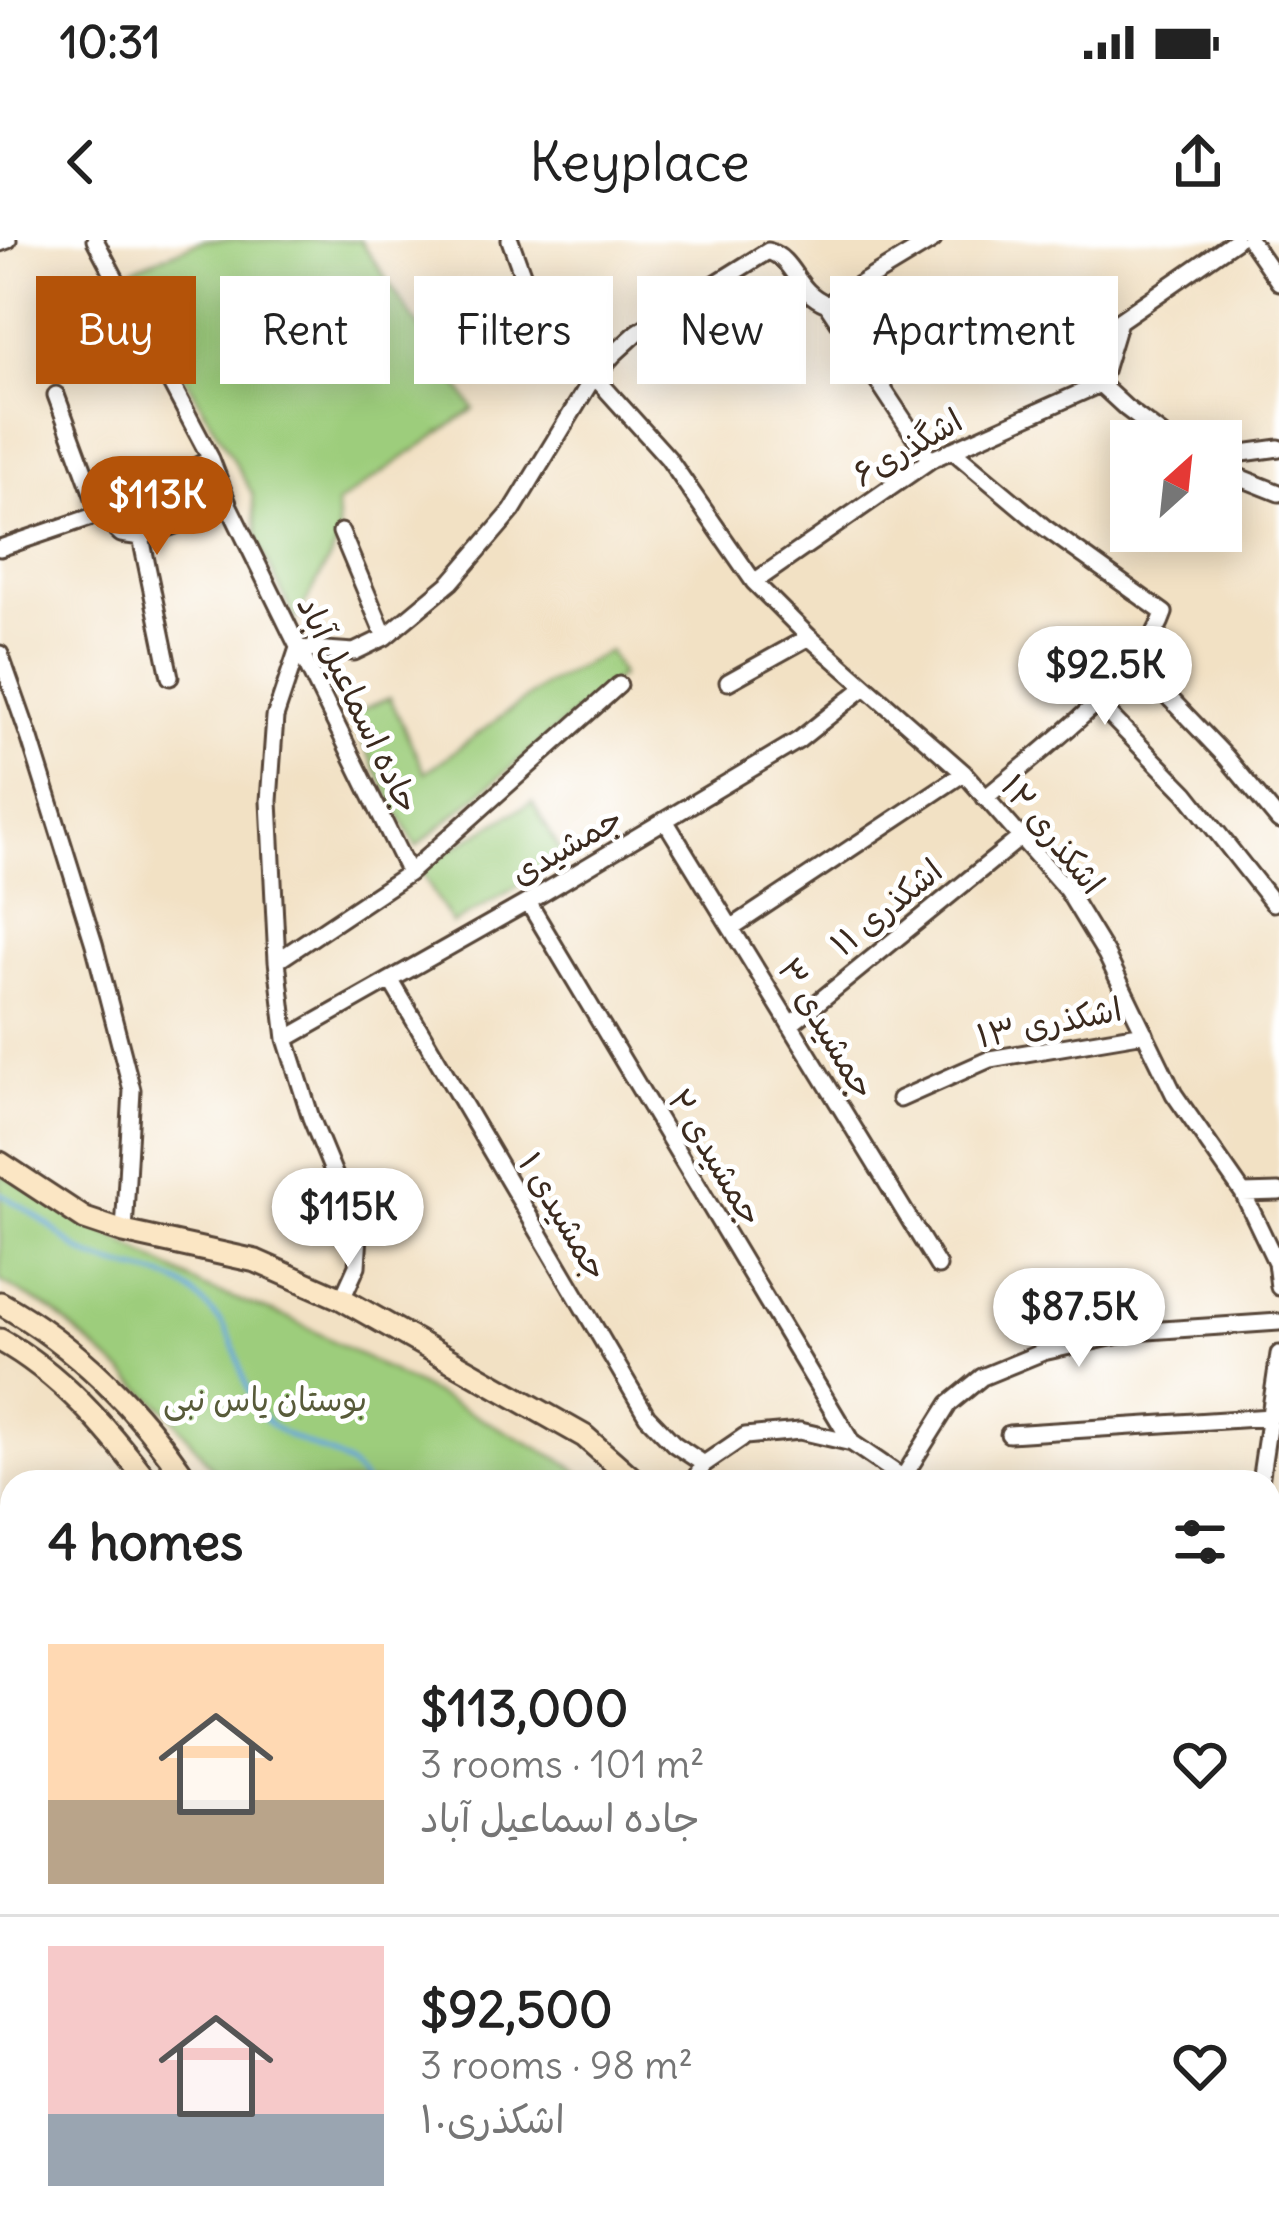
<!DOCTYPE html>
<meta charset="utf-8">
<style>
body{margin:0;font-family:Delius,"Playpen Sans Arabic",sans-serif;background:#f6f6f6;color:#222;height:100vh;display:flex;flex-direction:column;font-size:45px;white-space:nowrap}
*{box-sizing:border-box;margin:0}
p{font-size:39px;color:#767676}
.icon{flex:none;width:66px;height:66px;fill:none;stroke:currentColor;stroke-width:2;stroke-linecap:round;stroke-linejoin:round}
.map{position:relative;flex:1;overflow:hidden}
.panel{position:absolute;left:0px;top:1230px;width:1281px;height:771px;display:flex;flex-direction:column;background:#fff;border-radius:36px 36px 0 0;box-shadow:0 6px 30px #0003}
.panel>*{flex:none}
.hud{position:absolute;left:36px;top:36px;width:1209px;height:108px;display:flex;gap:24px}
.needle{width:78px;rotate:27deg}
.fabs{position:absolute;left:1110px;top:180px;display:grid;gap:24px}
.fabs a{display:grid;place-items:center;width:132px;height:132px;border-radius:0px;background:#fff;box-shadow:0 6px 30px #0003;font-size:60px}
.price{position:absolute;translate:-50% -102px;padding:0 27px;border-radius:42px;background:#fff;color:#222;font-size:39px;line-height:78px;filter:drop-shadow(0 3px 6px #0008)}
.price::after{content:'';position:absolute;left:50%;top:72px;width:36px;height:27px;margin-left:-18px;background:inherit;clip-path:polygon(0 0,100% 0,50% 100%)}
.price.active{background:#b45309;color:#fff}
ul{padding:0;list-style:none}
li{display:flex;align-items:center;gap:36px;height:300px;padding:0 48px}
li+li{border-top:3px solid #e0e0e0}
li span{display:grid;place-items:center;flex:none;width:336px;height:240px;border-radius:0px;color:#555}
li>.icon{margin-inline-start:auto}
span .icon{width:144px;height:144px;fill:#fffc;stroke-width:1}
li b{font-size:51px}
h2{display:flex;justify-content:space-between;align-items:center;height:144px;padding:0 48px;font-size:51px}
.chip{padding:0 42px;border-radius:0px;background:#fff;box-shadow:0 6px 30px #0003;font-size:42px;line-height:108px}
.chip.active{background:#b45309;color:#fff}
.status{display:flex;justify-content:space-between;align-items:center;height:84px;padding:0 60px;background:#fff;direction:ltr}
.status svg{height:33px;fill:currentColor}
header{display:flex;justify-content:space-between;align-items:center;height:156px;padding:0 48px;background:#fff;font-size:54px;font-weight:600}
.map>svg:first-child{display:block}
.green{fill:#9dcd7b;stroke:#6c7c4c;stroke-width:3}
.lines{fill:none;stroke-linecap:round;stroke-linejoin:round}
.stream{stroke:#67a7da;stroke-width:4.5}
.lane-casing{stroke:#564537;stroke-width:14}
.street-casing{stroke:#564537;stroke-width:21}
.secondary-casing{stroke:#564537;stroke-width:27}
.lane{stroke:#fff;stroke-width:8}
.street{stroke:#fff;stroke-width:15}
.secondary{stroke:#fbe6c4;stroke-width:21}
.labels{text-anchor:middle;stroke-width:10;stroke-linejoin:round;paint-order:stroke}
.street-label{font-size:33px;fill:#3b2a1e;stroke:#fff}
.park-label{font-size:33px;fill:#585b3a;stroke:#fff}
</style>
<div class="status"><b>10:31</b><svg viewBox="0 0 49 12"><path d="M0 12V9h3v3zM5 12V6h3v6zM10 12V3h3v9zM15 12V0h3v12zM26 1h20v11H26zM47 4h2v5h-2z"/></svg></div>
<header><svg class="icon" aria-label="back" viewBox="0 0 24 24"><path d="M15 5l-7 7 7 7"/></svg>Keyplace<svg class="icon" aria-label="share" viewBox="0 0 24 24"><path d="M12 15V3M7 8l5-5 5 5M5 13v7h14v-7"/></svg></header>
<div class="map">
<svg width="1279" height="2000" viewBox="0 0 1279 2000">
<rect width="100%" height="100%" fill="#fff"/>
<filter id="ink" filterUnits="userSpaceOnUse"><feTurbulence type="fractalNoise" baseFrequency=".00833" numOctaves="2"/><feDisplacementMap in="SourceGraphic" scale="24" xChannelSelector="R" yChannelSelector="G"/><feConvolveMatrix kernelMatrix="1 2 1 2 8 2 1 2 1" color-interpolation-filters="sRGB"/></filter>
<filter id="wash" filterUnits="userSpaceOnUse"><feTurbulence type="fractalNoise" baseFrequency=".004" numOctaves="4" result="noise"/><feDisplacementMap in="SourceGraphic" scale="48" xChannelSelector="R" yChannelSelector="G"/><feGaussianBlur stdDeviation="2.7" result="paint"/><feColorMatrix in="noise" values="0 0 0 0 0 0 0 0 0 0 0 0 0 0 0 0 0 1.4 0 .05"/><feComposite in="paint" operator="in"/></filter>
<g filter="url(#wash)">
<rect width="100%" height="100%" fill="#f2e1c4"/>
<path class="green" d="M203,0h157l114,169 -137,95 2,37 -43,80 -38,-78 -6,-50 -127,-221z
M609,411l12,24 -205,172 -68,-132 42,-17 35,75 118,-87z
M532,562l33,57 -113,65 -33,-56z
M0,933l205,115 84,30 281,147 20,17h-367l-54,-69 -116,-102 -53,-30z
M1269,1703l10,3v216l-10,-6z"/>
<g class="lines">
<path class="stream" d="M0,953c15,10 31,19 46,30 12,9 23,21 36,29 28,15 59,16 88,27 18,7 36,26 49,41 22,23 21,73 46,99 30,30 72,25 100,63
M1269,1598l10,4"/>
</g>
</g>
<g filter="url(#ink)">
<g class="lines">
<g class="lane-casing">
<path id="lane" d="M0,1619l12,7"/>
</g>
<g class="street-casing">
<path id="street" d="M95,0l116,219 18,47 180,367
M510,0l19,53 65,83 74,82 86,124 55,55 155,136 103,117 39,64 68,140 69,99 33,69 3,25
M1250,0l29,42
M0,3l8,-3
M827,64l106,-64
M1100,144l19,-63 117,-81
M1100,144l26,24 44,33
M56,155l44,119 21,20 20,3 88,-31
M952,210l92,77 120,86c-21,63 -127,141 -179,185
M1221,216l58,-8
M1221,230l58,23
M341,292l44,105
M141,297l29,140
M0,308l100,-34 111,-55
M754,342l176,-122 170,-76
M0,414l30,85 64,205 38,146 -8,142
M1135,422l91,95 53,64
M728,442l81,-45
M1096,461l90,92 87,110
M666,582l272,444
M528,662l324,541
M731,688l233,-155
M277,721l132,-88 210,-188
M391,741l256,435 27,28 30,20
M790,785l231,-188
M286,799l242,-137 271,-162 66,-53
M900,859l90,-40 155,-26
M1243,953l36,-1
M342,1059l15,-33 2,-32 -48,-116 -25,-79 -9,-78 -8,-160 6,-84 23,-69 56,4 31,-15 66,-55 61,-71 82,-135 20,-22 24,-22 130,-81c28,9 26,40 59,53l103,156
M1009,1194l262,-17
M904,1236l45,-72 33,-27 61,-25 90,-20 146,-10
M693,1242l11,-18 41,-28 55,-5 52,12 57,39
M1260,1242l19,-128
M1269,1485l10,2
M0,1664l12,2
M162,1989l21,11
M599,1989l21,11
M1006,1989l21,11
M49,2000l6,-11
M898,2000l6,-11"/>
</g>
<g class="secondary-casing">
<path id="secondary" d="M0,923l85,56 39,13 132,29 86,38 242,137 52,46
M0,1063c76,42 140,107 188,179
M0,1100c60,33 107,88 148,142
M1269,1945l10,5
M1269,1979l10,6"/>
</g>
<use href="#lane" class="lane"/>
<use href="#street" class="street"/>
<use href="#secondary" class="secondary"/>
</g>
</g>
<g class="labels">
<g class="street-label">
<text transform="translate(907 207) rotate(-30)" y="12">اشگذری۶</text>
<text transform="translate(359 464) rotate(64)" y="12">جاده اسماعیل آباد</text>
<text transform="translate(1053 594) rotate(51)" y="12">اشکذری ۱۲</text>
<text transform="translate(566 605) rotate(-30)" y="12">جمشیدی</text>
<text transform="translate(886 667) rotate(-39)" y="12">اشکذری ۱۱</text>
<text transform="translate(1049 782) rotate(-11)" y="12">اشکذری ۱۳</text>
<text transform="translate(827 788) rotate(59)" y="12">جمشیدی ۳</text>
<text transform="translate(716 917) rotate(59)" y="12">جمشیدی ۲</text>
<text transform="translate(564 976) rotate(59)" y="12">جمشیدی ۱</text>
</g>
<g class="park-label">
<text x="265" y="1171">بوستان یاس نبی</text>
</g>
</g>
</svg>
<div class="fabs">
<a><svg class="needle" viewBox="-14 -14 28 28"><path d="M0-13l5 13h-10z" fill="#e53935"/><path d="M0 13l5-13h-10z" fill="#767676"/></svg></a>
</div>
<b class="price active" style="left:157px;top:318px">$113K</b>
<b class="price" style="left:1105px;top:488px">$92.5K</b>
<b class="price" style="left:348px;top:1030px">$115K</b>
<b class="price" style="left:1079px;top:1130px">$87.5K</b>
<div class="hud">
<a class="chip active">Buy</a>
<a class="chip">Rent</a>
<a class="chip">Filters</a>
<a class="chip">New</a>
<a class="chip">Apartment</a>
</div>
<section class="panel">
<h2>4 homes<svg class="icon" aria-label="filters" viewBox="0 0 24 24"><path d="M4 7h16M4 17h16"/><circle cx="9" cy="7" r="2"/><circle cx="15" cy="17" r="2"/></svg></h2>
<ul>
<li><span style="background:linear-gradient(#ffd9b3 65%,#b9a48a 0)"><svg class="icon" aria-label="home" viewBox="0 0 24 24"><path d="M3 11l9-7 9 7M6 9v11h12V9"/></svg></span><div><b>$113,000</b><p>3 rooms · 101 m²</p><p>جاده اسماعیل آباد</p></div><svg class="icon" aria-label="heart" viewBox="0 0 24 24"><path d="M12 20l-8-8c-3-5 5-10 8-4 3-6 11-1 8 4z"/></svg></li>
<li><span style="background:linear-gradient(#f6c9c9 70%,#9aa5b1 0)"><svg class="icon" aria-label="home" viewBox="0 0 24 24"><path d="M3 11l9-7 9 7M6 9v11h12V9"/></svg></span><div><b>$92,500</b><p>3 rooms · 98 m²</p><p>اشکذری۱۰</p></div><svg class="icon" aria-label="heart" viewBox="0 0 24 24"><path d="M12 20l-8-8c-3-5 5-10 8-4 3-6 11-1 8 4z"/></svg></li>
</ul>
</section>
</div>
